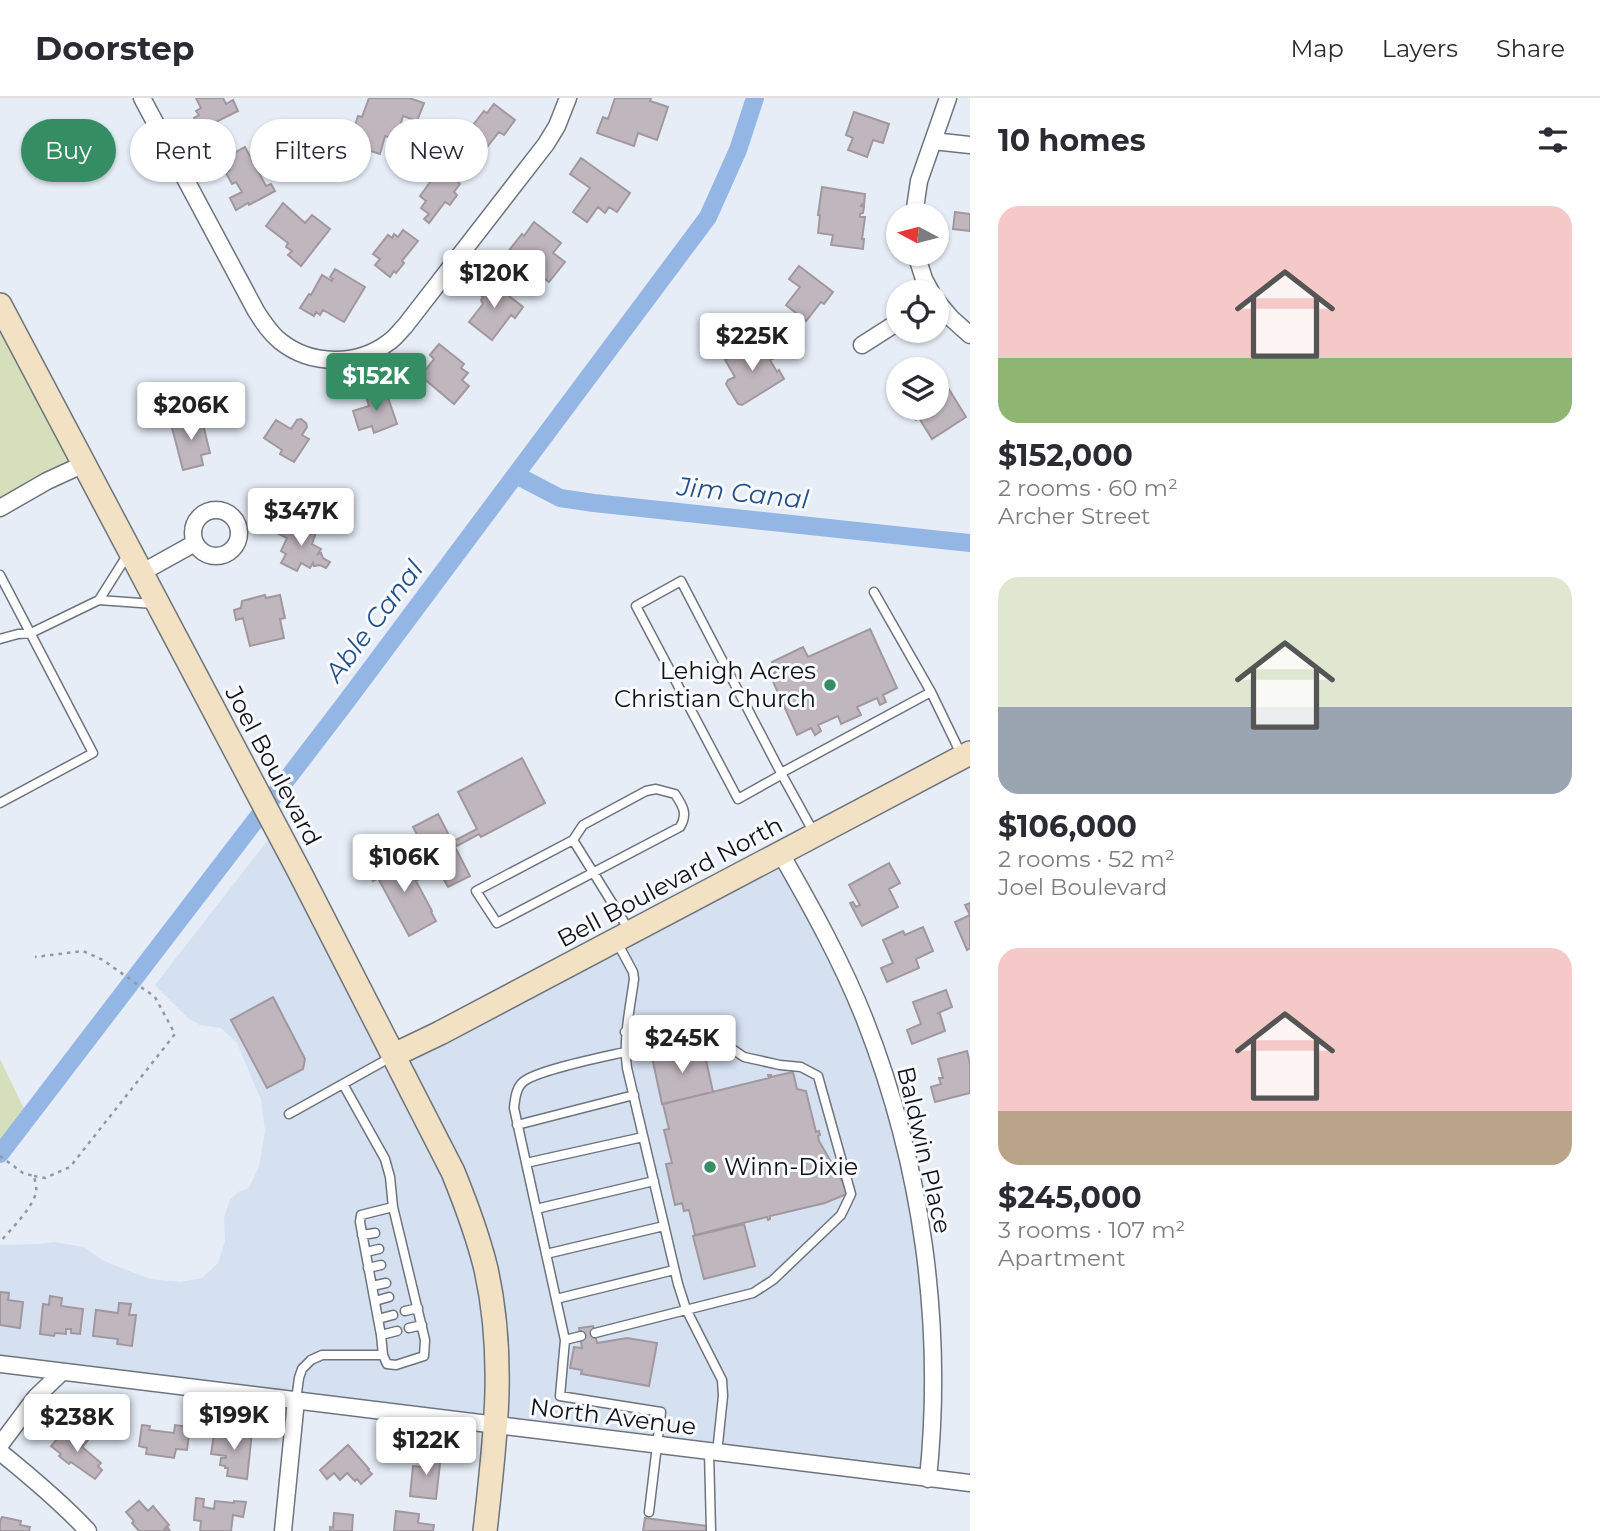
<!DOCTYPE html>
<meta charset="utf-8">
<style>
body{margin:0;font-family:Montserrat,sans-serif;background:#f2f2f3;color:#2b2b33;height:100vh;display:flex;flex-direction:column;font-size:26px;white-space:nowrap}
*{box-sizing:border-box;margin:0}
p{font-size:23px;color:#7c7c81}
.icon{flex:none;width:38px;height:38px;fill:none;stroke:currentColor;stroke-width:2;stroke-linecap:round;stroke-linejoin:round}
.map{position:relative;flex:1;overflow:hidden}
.panel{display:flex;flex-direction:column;background:#fff;width:630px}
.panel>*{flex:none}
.top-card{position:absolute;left:21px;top:21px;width:665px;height:63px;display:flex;gap:14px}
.needle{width:46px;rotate:277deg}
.controls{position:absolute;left:886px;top:105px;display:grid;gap:14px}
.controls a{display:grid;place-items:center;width:63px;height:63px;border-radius:50%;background:#fff;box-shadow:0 2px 5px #0004;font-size:35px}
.price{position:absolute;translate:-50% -60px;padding:0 16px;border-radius:7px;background:#fff;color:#222;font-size:23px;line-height:46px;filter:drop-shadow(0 2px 4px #0008)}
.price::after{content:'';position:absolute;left:50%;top:42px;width:21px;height:16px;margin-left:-10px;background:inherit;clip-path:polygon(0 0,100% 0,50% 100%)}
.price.on{background:#358e63;color:#fff}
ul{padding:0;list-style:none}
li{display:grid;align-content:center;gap:14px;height:371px;padding:0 28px}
li span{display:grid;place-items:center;height:217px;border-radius:21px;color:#555}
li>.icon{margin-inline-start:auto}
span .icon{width:126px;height:126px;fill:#fffc;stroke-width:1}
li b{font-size:30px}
h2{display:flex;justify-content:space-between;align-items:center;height:84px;padding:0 28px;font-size:30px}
.pill{padding:0 24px;border-radius:32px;background:#fff;box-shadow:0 2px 5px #0004;font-size:24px;line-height:63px}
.pill.on{background:#358e63;color:#fff}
header{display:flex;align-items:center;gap:42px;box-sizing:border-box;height:98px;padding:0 35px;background:#fff;border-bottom:2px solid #e1e1e2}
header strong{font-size:33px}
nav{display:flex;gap:38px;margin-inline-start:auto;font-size:24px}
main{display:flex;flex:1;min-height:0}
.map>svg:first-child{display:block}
.built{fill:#d5e0f1}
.green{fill:#d5dfbb}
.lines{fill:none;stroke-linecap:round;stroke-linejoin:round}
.canal{stroke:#94b6e5;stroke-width:18}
.building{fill:#c0b6be;stroke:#a1979f;stroke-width:2}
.lane-casing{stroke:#6e747d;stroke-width:11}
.street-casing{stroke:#6e747d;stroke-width:19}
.secondary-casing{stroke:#6e747d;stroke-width:26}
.path{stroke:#93989f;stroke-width:2.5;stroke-dasharray:3.5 5;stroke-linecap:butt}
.lane{stroke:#fff;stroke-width:8}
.street{stroke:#fff;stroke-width:16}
.secondary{stroke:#f2e1c3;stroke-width:23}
.poi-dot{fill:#358e63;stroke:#f7fafe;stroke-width:2.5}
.labels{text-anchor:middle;stroke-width:6;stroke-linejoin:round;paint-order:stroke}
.poi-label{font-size:24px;fill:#101215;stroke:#f7fafe;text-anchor:end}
.street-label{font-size:24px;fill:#101215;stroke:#f7fafe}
.water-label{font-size:26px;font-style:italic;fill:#24508a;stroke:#f7fafe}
</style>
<header>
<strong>Doorstep</strong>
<nav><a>Map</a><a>Layers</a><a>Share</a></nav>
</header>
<main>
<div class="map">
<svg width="970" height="1433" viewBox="0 0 970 1433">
<rect width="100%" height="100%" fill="#e6edf7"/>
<path class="built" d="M271,738l174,339 32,96 7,44 3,109 -487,-65v-114l40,-1 14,-2 30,5 20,14 46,18 30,3 22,-4 16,-15 7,-22 -1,-24 6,-17 8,-8 11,-4 10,-21 6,-36 -4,-31 -24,-57 -16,-15 -21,-3 -12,-7 -33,-33z
M791,761l123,295 21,318 -429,-46 1,-26 -63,-268 -6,-16 -32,-57z"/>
<path class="green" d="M0,227l72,135 -72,40z
M0,961l28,58 -28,37z"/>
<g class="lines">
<path class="canal" d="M516,377l44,23 34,5 376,40
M0,1056l346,-452 362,-485 30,-67 17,-52"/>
</g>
<path class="building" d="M196,0h27l3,6 7,-4 5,11 -38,19 -6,-12 5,-3 -3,-4 5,-3z
M369,0h40l15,5 -7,18 -14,-5 -7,24 -11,-4 -5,18 -31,-10 9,-28 4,1z
M615,0h36l-1,3 18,6 -11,33 -19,-7 -4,13 -37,-13 6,-16 5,2z
M494,6l21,16 -11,15 -5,-3 -16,20 -17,-13 10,-12 -3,-2 11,-14 3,2z
M854,14l35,12 -6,19 -10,-3 -6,17 -19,-7 5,-12 -7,-3z
M245,49l21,39 5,-2 4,7 -26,14 -1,-2 -12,7 -6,-12 12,-6 -6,-10 -4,2 -6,-11 4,-3 -6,-11z
M581,60l49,35 -13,19 -8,-5 -4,6 -7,-6 -11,15 -14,-10 17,-24 -20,-14z
M441,69l19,17 -6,8 3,3 -7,10 -5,-3 -16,21 -5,-4 5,-5 -8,-6 5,-7 -6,-5z
M822,89l43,7 -1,11 -2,-1 -1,2 3,1 -1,6 -3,1v3h5l-3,22h2l-1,10 -32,-4 2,-10 -15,-2 2,-18h-2z
M283,105l22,20 7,-8 18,14 -29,37 -13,-11 4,-4 -6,-4 2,-4 -22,-17z
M955,114l15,2v17l-17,-2z
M534,124l27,21 -8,10 12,9 -16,20 -15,-11 -5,7 -26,-20 19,-24 2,2z
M403,132l15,11 -16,20 2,2 -8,10 -2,-2 -4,6 -15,-12 5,-6 -7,-5 15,-19 4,3 2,-4 4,3z
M799,168l34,26 -9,12 -3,-2 -15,19 -20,-16 14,-18 -11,-8z
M335,171l30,18 -21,35 -21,-12 -3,5 -4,-3 -2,4 -14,-8 9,-14 2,1 11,-20 10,6 1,-2 -3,-2z
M489,182l34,27 -8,11 -4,-3 -19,25 -23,-18 14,-18 -2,-4 2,-3 -5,-4z
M763,241l11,19 -4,2 7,12 2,-2 5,9 -42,26 -4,-1 -12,-20 2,-4 7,-3 -10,-17z
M439,246l25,20 -3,4 7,5 -6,7 7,6 -15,18 -33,-28 13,-17 -4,-4z
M942,280l24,39 -34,22 -13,-21 -3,2 -4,-5 3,-2 -3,-5h24v-26z
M385,291l12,35 -23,9 -2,-7 -13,4 -6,-19 16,-5 -3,-10z
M201,318l9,37 -9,2 2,10 -20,5 -12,-46z
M301,321l5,4 1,4 -5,8 7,4 -15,23 -14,-8 2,-4 -18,-12 12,-18 15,9 6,-9z
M286,422l22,12 2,-3 6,3 -4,12 9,5 -3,5 3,-1 2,5 7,4 -4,6 -6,-3 -6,1 -1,-3 -3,5 -9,-5 -4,8 -16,-8 5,-9 -5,-3 6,-13 -8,-4z
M265,497l1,3 14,-3 5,23 -5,1 4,19 -34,8 -7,-28 -7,2 -2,-10 7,-2 1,-7z
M870,531l27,59 -14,7 3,7 -6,3 -3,-7 -20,9 4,8 -20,9 -3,-8 -20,9 3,6 -6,4 -4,-7 -14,7 -27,-60 6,-3 -4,-10 31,-15 5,10z
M522,660l23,45 -64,34 -2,-3 -22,12 -3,-5 23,-12 -19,-37z
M438,716l32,62 -22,11 -10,-18 -22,12 -3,-5 20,-11 -20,-38z
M401,755l31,58 -1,1 5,9 -27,15 -31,-58 -5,3 -5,-10z
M889,765l11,20 -11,6 9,18 -36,19 -12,-23 3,-1 3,5 4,-2 -11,-20z
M970,805v45l-3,2 -12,-28 15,-7 -5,-10z
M923,829l10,24 -17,8 3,9 -32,14 -6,-14 12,-5 -10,-23 20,-9 2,4z
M946,892l6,17 -14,6 2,1 5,17 -33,13 -5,-14 14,-6 -8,-22z
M273,899l32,62 -2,10 -36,19 -36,-68z
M703,948l10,46 -51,12 -10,-47z
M967,953l3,13v29l-35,9 -4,-15 10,-3 -2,-6h4l-5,-19z
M793,974l4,17 9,2 10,41 3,-1 1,4 -2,1 1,5 30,52 -24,10 -55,13v3l-2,1 -1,-3 -72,18 -6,-25 -5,1 -2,-8 -7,2 -9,-41 6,-1 -8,-33 5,-1 -6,-25 106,-26 -1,-3h3v2z
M744,1126l11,42 -51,13 -11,-43z
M0,1194l9,1 -1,7 15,2 -3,26 -20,-3z
M50,1198l12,2 -1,8 22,3 -3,25 -9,-1v-4h-5v5l-11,-1 -1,3 -14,-2 3,-30 6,1z
M119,1205l12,1 -2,11h7l-4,31 -15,-2 1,-5 -25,-3 3,-26 22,3z
M593,1228l4,17 30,-5 30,5 -8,43 -68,-12 1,-4 -12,-2 4,-21 8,1 -3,-20z
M142,1327l8,1 -1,4 25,3 1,-8 15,2 -3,23 -11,-1 -2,9 -28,-4 1,-6 -8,-2z
M233,1332l19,2 -5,47 -20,-3 1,-8h-3v-2l-5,-1 1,-7h5v-2l-15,-2 3,-20 18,2z
M63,1334l9,7 7,-7 9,8 -6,7 19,16 -3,3 4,4 -7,9 -24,-17 -2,2 -10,-8 2,-2 -10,-8z
M348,1347l21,24 -1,1 4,4 -11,10 -4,-5 -2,2 -8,-8 -7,7 -6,-7 -7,6 -7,-9z
M424,1355l17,2 -5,44 -26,-3 3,-30 9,1z
M196,1400l8,1 -1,8 11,2 1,-8 19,2v-2l12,1 -3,15 -10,-2 -2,16h-31l1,-10 -7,-1z
M139,1403l9,10 5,-5 16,19 -5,4 1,1 3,-2 2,3h-31l-7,-8 2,-2 -8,-9z
M396,1413l23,3 -1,9 16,2 -1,6h-39z
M334,1415l19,2 -1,16h-22v-4l3,1z
M2,1419l19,4 -1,4 10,2 -1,4h-29v-10z
M645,1420l63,8 -1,5h-64z"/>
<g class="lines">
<g class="lane-casing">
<path id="lane" d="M128,456l-29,46 55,4
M0,477l93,178 -93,50
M681,483l100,192 -2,3 -41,23 -102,-193z
M874,494l57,100
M0,541l18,-5 13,-1 68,-33
M814,735l-33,-60 150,-81 30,62
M573,742l10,-15 63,-34 10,-2 19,5c8,12 13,20 5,33l-183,96 -21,-32 97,-51 56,90
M617,844l16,30 1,7c-4,30 -11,59 -7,89l51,216 8,25 36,71 1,16 -6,57
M625,954c-22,5 -88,18 -102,30 -7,6 -8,17 -9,26l51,232 -5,56 101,16 -12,100
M289,1016l104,-58
M517,1027l117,-30
M526,1065l117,-26
M536,1111l118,-28
M362,1137l13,-2
M366,1154l13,-3
M546,1156l118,-28
M368,1170l13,-3
M372,1188l14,-3
M556,1201l118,-29
M375,1203l14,-4
M405,1213l13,-3
M378,1221l15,-4
M409,1230l13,-3
M595,1235l158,-40 20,-13 68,-65 10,-21 -33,-118 -17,-9 -21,-2 -36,-8 -25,-17 -24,-12 -32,-3 -38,7
M381,1237l16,-4
M565,1242l16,-4
M383,1257l4,9 9,1 28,-9 1,-16 -32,-133
M296,1302l3,-22 3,-9 9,-9 11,-5h61l-2,-20 -21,-113 1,-7 32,-8 -3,-30 -5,-18 -42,-75
M709,1354l2,79"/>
</g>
<g class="street-casing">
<path id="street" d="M142,0l114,213c7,11 14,22 24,30 31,25 78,25 109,1 6,-4 11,-11 16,-16l141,-182 11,-18 11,-28
M933,43l37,4
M914,117l5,-34 29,-83
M916,156l8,25 7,13
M936,202l15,18 19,17
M862,247l36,-23
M0,410l47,-27 37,-17
M193 435a23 23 0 1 1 46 0a23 23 0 1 1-46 0Z
M141,475l54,-30
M781,756c31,54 61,108 84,166 57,146 79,303 63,459
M0,1266l970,119
M0,1347l36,-48 26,-25
M0,1354c31,25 61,50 88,79
M283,1433l13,-131"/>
</g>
<g class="secondary-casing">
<path id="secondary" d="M0,207l299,566 154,301c13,32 25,64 33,97 20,90 9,172 -1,262
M394,957l46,-22 530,-280"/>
</g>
<path class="path" d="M0,1058l23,17 11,3c1,5 3,12 2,17 -5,17 -25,36 -36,49
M34,1078l11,2 25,-11 105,-133 -20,-37 -52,-37 -20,-9 -48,6"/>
<use href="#lane" class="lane"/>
<use href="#street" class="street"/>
<use href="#secondary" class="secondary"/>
</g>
<g class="poi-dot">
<circle cx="830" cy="587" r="7"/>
<circle cx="710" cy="1069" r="7"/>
</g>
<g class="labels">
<g class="poi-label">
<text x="816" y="581">Lehigh Acres<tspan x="816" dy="28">Christian Church</tspan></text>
<text x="724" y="1077" text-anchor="start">Winn-Dixie</text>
</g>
<g class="street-label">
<text transform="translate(273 668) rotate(62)" y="8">Joel Boulevard</text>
<text transform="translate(670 784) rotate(-28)" y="8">Bell Boulevard North</text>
<text transform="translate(924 1052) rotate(77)" y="8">Baldwin Place</text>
<text transform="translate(613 1319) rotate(7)" y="8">North Avenue</text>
</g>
<g class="water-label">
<text transform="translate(743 395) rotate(6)" y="9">Jim Canal</text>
<text transform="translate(374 523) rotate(-53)" y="9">Able Canal</text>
</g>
</g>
</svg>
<div class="controls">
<a><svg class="needle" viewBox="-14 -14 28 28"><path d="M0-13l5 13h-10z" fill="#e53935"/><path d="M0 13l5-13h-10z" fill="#7c7c81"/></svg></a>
<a><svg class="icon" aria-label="locate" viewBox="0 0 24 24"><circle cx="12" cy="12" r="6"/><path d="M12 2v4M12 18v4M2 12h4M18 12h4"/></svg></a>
<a><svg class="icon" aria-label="layers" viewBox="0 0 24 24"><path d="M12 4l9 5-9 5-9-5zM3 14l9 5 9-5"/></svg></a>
</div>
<b class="price" style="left:494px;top:212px">$120K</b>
<b class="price" style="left:752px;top:275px">$225K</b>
<b class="price on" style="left:376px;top:315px">$152K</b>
<b class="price" style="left:191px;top:344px">$206K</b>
<b class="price" style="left:301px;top:450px">$347K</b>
<b class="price" style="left:404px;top:796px">$106K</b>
<b class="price" style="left:682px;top:977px">$245K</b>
<b class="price" style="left:234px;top:1354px">$199K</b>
<b class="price" style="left:77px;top:1356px">$238K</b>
<b class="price" style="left:426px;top:1379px">$122K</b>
<div class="top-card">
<a class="pill on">Buy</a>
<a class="pill">Rent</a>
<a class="pill">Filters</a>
<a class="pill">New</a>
</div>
</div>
<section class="panel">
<h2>10 homes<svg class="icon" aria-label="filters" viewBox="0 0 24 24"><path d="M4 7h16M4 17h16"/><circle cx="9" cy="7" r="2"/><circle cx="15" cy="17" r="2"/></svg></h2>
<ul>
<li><span style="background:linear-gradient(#f6c9c9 70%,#8fb573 0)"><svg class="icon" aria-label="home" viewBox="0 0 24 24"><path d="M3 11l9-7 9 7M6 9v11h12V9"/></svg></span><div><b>$152,000</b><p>2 rooms · 60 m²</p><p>Archer Street</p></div></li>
<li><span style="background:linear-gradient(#dfe7d0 60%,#9aa5b1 0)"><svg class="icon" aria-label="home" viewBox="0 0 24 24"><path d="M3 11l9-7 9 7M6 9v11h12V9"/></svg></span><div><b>$106,000</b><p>2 rooms · 52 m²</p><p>Joel Boulevard</p></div></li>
<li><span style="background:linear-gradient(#f6c9c9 75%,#b9a48a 0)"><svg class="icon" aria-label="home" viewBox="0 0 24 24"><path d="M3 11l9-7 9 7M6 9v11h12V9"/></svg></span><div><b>$245,000</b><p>3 rooms · 107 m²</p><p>Apartment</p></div></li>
</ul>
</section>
</main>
